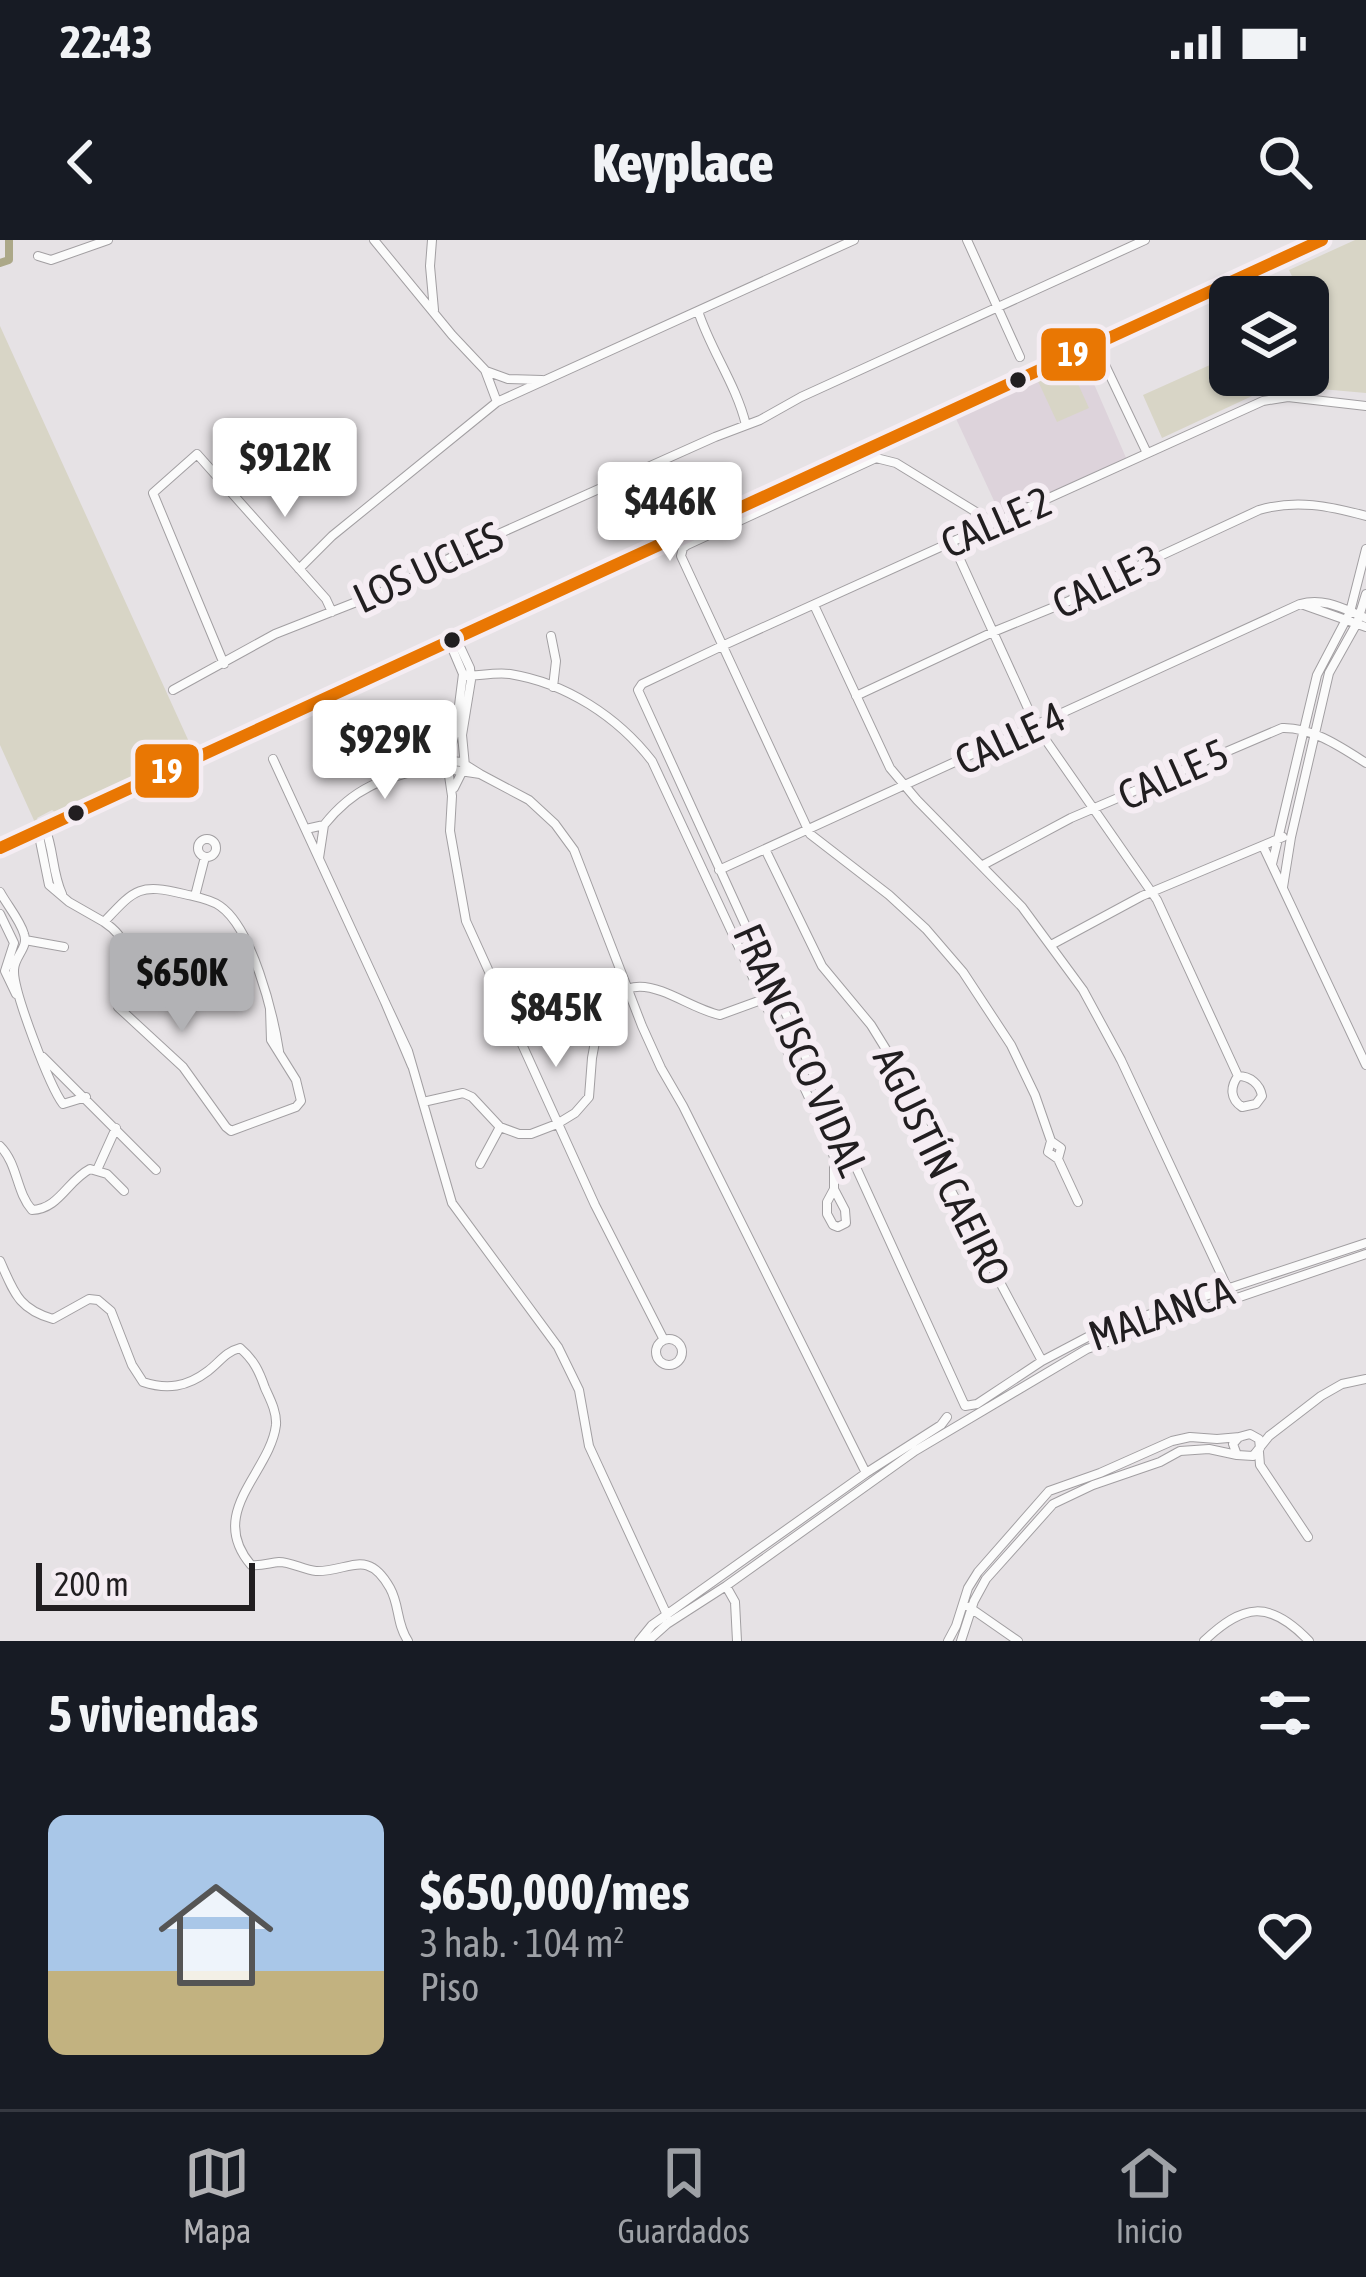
<!DOCTYPE html>
<html lang="es">
<meta charset="utf-8">
<style>
body{margin:0;font-family:"Asap Condensed",sans-serif;background:#20242c;color:#f1f3f6;height:100vh;display:flex;flex-direction:column;font-size:45px;white-space:nowrap}
*{box-sizing:border-box;margin:0}
p{font-size:39px;color:#9ea1a6}
.icon{flex:none;width:66px;height:66px;fill:none;stroke:currentColor;stroke-width:2;stroke-linecap:round;stroke-linejoin:round}
.map{position:relative;height:1401px;overflow:hidden}
.sheet{display:flex;flex-direction:column;background:#171b24;flex:1}
.sheet>*{flex:none}
.fabs{position:absolute;left:1209px;top:36px;display:grid;gap:24px}
.fabs a{display:grid;place-items:center;width:120px;height:120px;border-radius:18px;background:#171b24;box-shadow:0 3px 9px #0004;font-size:60px}
.scale{position:absolute;left:36px;bottom:30px;width:219px;box-sizing:border-box;padding-left:12px;border:6px solid #211e20;border-top:0;font-size:33px;line-height:42px;white-space:nowrap;color:#211e20;-webkit-text-stroke:9px #f5edf3;paint-order:stroke}
.price{position:absolute;translate:-50% -102px;padding:0 27px;border-radius:12px;background:#fff;color:#222;font-size:39px;line-height:78px;filter:drop-shadow(0 3px 6px #0008)}
.price::after{content:'';position:absolute;left:50%;top:72px;width:36px;height:27px;margin-left:-18px;background:inherit;clip-path:polygon(0 0,100% 0,50% 100%)}
.price.current{background:#b2b2b5;color:#111}
ul{padding:0;list-style:none}
li{display:flex;align-items:center;gap:36px;height:300px;padding:0 48px}
li+li{border-top:3px solid #363941}
li span{display:grid;place-items:center;flex:none;width:336px;height:240px;border-radius:18px;color:#555}
li>.icon{margin-inline-start:auto}
span .icon{width:144px;height:144px;fill:#fffc;stroke-width:1}
li b{font-size:51px}
h2{display:flex;justify-content:space-between;align-items:center;height:144px;padding:0 48px;font-size:51px}
.status{display:flex;justify-content:space-between;align-items:center;height:84px;padding:0 60px;background:#171b24;direction:ltr}
.status svg{height:33px;fill:currentColor}
header{display:flex;justify-content:space-between;align-items:center;height:156px;padding:0 48px;background:#171b24;font-size:54px;font-weight:800}
.menu{display:flex;justify-content:space-around;align-items:center;height:168px;border-top:3px solid #363941;background:#171b24;font-size:33px;color:#9ea1a6}
.menu a{display:grid;justify-items:center;gap:6px}
.menu .current{color:#b2b2b5}
.map>svg:first-child{display:block}
.built{fill:#ddd3db}
.pitch{fill:#d8d5c6}
.lines{fill:none;stroke-linecap:round;stroke-linejoin:round}
.canal{stroke:#aca888;stroke-width:8}
.street-casing{stroke:#a29fa2;stroke-width:10}
.secondary-casing{stroke:#a29fa2;stroke-width:14}
.street{stroke:#fbfbfb;stroke-width:8}
.secondary{stroke:#fbfbfb;stroke-width:10}
.bus-1-casing{stroke:#f5edf3;stroke-width:21}
.bus-1{stroke:#e97703;stroke-width:12}
.bus-dot{fill:#211e20;stroke:#f5edf3;stroke-width:4.5}
.labels{text-anchor:middle;stroke-width:12;stroke-linejoin:round;paint-order:stroke}
.street-label{font-size:42px;fill:#211e20;stroke:#f5edf3}
.line-badge{stroke:#f5edf3;stroke-width:4.5}
.badge-label{font-size:33px;text-anchor:middle;font-weight:bold;fill:#fff}
</style>
<div class="status"><b>22:43</b><svg viewBox="0 0 49 12"><path d="M0 12V9h3v3zM5 12V6h3v6zM10 12V3h3v9zM15 12V0h3v12zM26 1h20v11H26zM47 4h2v5h-2z"/></svg></div>
<header><svg class="icon" aria-label="back" viewBox="0 0 24 24"><path d="M15 5l-7 7 7 7"/></svg>Keyplace<svg class="icon" aria-label="search" viewBox="0 0 24 24"><circle cx="10" cy="10" r="6"/><path d="M15 15l6 6"/></svg></header>
<div class="map">
<svg width="1366" height="1401" viewBox="0 0 1366 1401">
<rect width="100%" height="100%" fill="#e6e2e5"/>
<path class="built" d="M1081,114l46,106 -125,58 -50,-108z"/>
<path class="pitch" d="M1355,0h11v153l-90,-8 -114,53 -19,-43 87,-39v19h78v-54l5,-3 -5,-10v-11h-6l-13,-27z
M0,86l195,429 -133,62 -10,-7 -15,8 4,8 -4,1 -37,-82z
M1069,124l20,44 -32,14 -20,-43z"/>
<g class="lines">
<path class="canal" d="M0,23l9,-3v-20"/>
<g class="street-casing">
<path id="street" d="M374,0l78,95 33,35 12,32
M432,0l-2,26 4,44
M967,0l53,117
M38,16l13,4 57,-20
M698,71c13,40 38,73 48,114
M1095,104l52,109
M486,131l22,8 34,1
M1366,166l-78,-9 -25,4 -541,245 -80,38 -4,6 327,716 12,-2 65,-43 57,-30 267,-88
M994,283l-98,-60 -20,-5 -189,87 -4,3 -2,8 129,278 79,61 37,34 37,43 48,73 24,50 16,46
M952,302l84,184 121,174 81,176c-8,11 -8,23 4,31l14,-3 6,-8c-2,-12 -12,-20 -24,-20
M299,329l33,-33 165,-134 357,-162
M1301,364l65,23
M814,365l76,163 27,32 105,107 61,83 38,70 107,229
M551,396l5,25 -3,26
M449,401l14,33 -7,55 -9,33 5,34 -2,35 16,90 129,284 69,135
M224,424l-71,-171 44,-39 129,145 6,13
M463,436c16,0 32,-4 47,-2 56,9 108,43 142,87l172,369 10,27v32l-7,13v12l6,11 5,2 8,-4 -1,-13 -11,-21
M173,450l102,-56 117,-46 93,-48 230,-103 45,-17 41,-23 344,-157
M856,456l137,-64 76,-31 37,-20 153,-71c37,-11 70,-4 107,6
M273,519l112,243
M480,534l49,26 26,24 19,26 68,176 19,42 22,38 183,367 -214,152 -13,16
M454,548l11,-22 -3,-31 9,-55 -1,-12 -14,-30
M324,585c38,-48 74,-48 128,-64l9,1 19,12 -46,-7
M45,588c9,22 7,44 17,66
M306,589l18,-4 -5,33
M38,591l11,54 20,17 35,20c31,-33 35,-39 80,-28 12,3 26,5 36,12 32,22 53,107 59,145
M198 608a9 9 0 1 1 18 0a9 9 0 1 1-18 0Z
M1263,606l103,219
M765,609l57,117 49,59 29,47 47,111 95,178
M1272,624l45,-189 33,-63 16,-63
M983,625l88,-47 211,-90c30,-1 59,19 84,35
M719,630l581,-266c24,-7 44,5 66,14
M1283,647l8,-50 38,-164 28,-50 9,-29
M0,652c7,13 20,28 24,42 5,14 -10,22 -10,36 -1,21 36,117 49,134l23,-7
M195,656l10,-39
M0,674l14,29 -9,28 11,23
M104,682c42,28 6,50 14,85l65,60 43,60 5,4 65,-24 5,-6 -5,-21 -25,-40 -1,-31
M25,700l39,7
M1051,705l91,-49 141,-59
M43,817l113,113
M412,826l-27,-64 23,49 44,152 106,144 21,43 10,56 78,169
M423,862l40,-9 9,4 28,30 19,7h12l26,-10 18,-11 14,-16 3,-39 8,-43c33,-59 78,-9 120,0l44,-16
M1051,901l10,7 -3,11 -10,-7z
M0,906c18,18 16,46 32,64 27,-1 35,-29 58,-41l17,5 17,17
M1058,919l20,43
M480,924l20,-37
M97,930l19,-42
M0,1021c14,31 18,48 53,58l36,-20 9,1 13,11 21,54 11,17c24,8 44,5 65,-11 12,-9 17,-19 32,-23 14,12 19,23 25,40 5,11 12,24 11,37 -6,48 -70,87 -25,140 11,1 18,-2 28,-3 12,0 25,8 37,9 33,1 51,-24 74,17 10,18 6,35 18,53
M656 1112a13 13 0 1 1 26 0a13 13 0 1 1-26 0Z
M1260,1208l-1,-9 -9,-5 -11,3 -6,7 4,11 16,1 16,-20 52,-40 21,-12 24,-5
M1259,1212l1,13 48,72
M866,1233l75,-48 6,-8
M726,1346l9,16 2,39
M969,1367l49,34
M648,1401l19,-17 59,-38 189,-135 172,-102 279,-95
M948,1401l8,-15 12,-38 10,-16 71,-81 51,-18 72,-32 18,-4 27,2 23,-2
M961,1401l13,-40 12,-22 67,-75 40,-19 67,-23 20,-11 29,-2 28,6
M1204,1401c39,-37 65,-42 105,0"/>
</g>
<g class="secondary-casing">
<path id="secondary" d="M0,608l1322,-608"/>
</g>
<use href="#street" class="street"/>
<use href="#secondary" class="secondary"/>
<g class="bus-1-casing">
<path id="bus-1" d="M0,608l1322,-608"/>
</g>
<use href="#bus-1" class="bus-1"/>
</g>
<g class="bus-dot">
<circle cx="1018" cy="140" r="10"/>
<circle cx="452" cy="400" r="10"/>
<circle cx="76" cy="573" r="10"/>
</g>
<g class="labels">
<g class="street-label">
<text transform="translate(996 282) rotate(-24)" y="15">CALLE 2</text>
<text transform="translate(428 327) rotate(-25)" y="15">LOS UCLES</text>
<text transform="translate(1107 341) rotate(-26)" y="15">CALLE 3</text>
<text transform="translate(1010 498) rotate(-25)" y="15">CALLE 4</text>
<text transform="translate(1173 534) rotate(-24)" y="15">CALLE 5</text>
<text transform="translate(801 810) rotate(66)" y="15">FRANCISCO VIDAL</text>
<text transform="translate(942 926) rotate(64)" y="15">AGUSTÍN CAEIRO</text>
<text transform="translate(1161 1073) rotate(-19)" y="15">MALANCA</text>
</g>
</g>
<g class="line-badge">
<rect x="1039" y="86" width="69" height="57" rx="12" fill="#e97703"/>
<rect x="133" y="502" width="68" height="58" rx="12" fill="#e97703"/>
</g>
<g class="badge-label">
<text x="1073" y="126">19</text>
<text x="167" y="543">19</text>
</g>
</svg>
<div class="fabs">
<a><svg class="icon" aria-label="layers" viewBox="0 0 24 24"><path d="M12 4l9 5-9 5-9-5zM3 14l9 5 9-5"/></svg></a>
</div>
<div class="scale">200 m</div>
<b class="price" style="left:285px;top:280px">$912K</b>
<b class="price" style="left:670px;top:324px">$446K</b>
<b class="price" style="left:385px;top:562px">$929K</b>
<b class="price current" style="left:182px;top:795px">$650K</b>
<b class="price" style="left:556px;top:830px">$845K</b>
</div>
<section class="sheet">
<h2>5 viviendas<svg class="icon" aria-label="filters" viewBox="0 0 24 24"><path d="M4 7h16M4 17h16"/><circle cx="9" cy="7" r="2"/><circle cx="15" cy="17" r="2"/></svg></h2>
<ul>
<li><span style="background:linear-gradient(#a9c7e8 65%,#c2b280 0)"><svg class="icon" aria-label="home" viewBox="0 0 24 24"><path d="M3 11l9-7 9 7M6 9v11h12V9"/></svg></span><div><b>$650,000/mes</b><p>3 hab. · 104 m²</p><p>Piso</p></div><svg class="icon" aria-label="heart" viewBox="0 0 24 24"><path d="M12 20l-8-8c-3-5 5-10 8-4 3-6 11-1 8 4z"/></svg></li>
</ul>
</section>
<nav class="menu">
<a class="current"><svg class="icon" aria-label="map" viewBox="0 0 24 24"><path d="M3 6l6-2 6 2 6-2v14l-6 2-6-2-6 2zM9 4v14M15 6v14"/></svg>Mapa</a>
<a><svg class="icon" aria-label="saved" viewBox="0 0 24 24"><path d="M7 4h10v16l-5-4-5 4z"/></svg>Guardados</a>
<a><svg class="icon" aria-label="home" viewBox="0 0 24 24"><path d="M3 11l9-7 9 7M6 9v11h12V9"/></svg>Inicio</a>
</nav>
